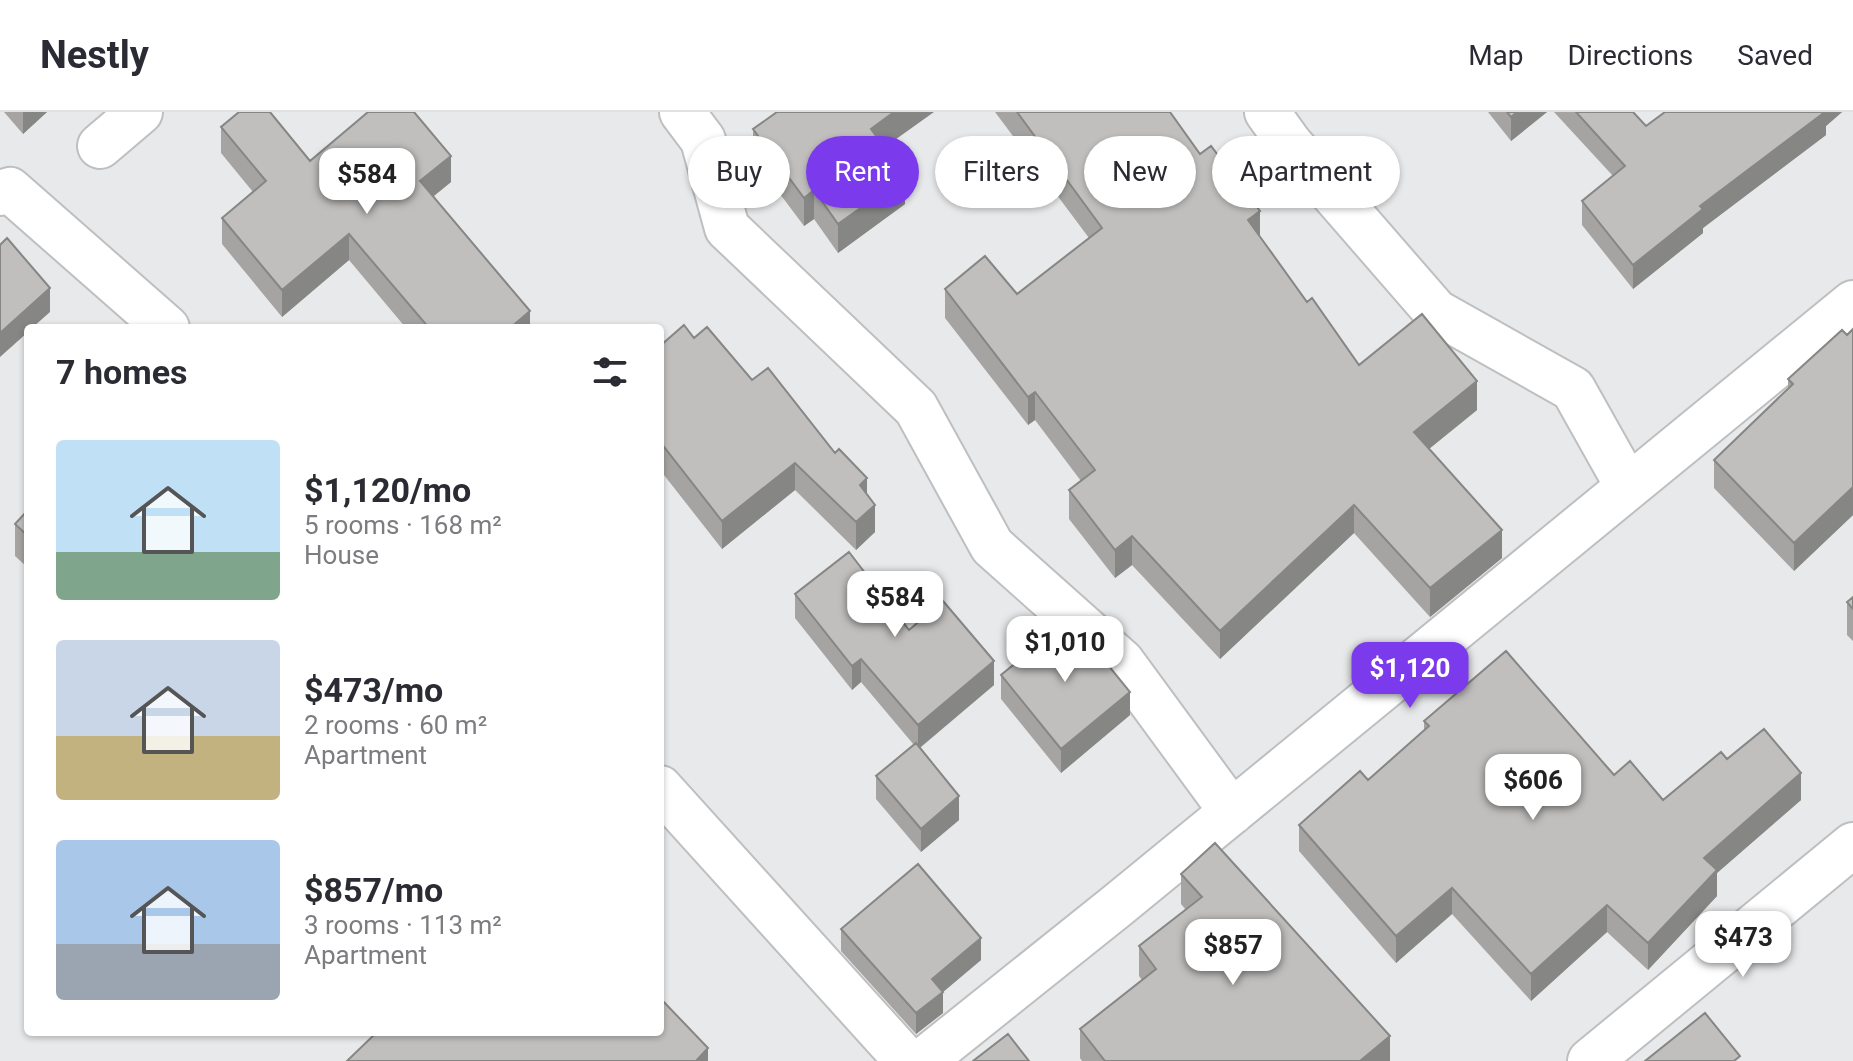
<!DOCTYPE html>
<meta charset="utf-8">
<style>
body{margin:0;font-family:Roboto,sans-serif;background:#f7f7f7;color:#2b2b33;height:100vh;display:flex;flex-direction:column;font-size:30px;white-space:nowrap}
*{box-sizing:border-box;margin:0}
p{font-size:26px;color:#7c7c81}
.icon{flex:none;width:44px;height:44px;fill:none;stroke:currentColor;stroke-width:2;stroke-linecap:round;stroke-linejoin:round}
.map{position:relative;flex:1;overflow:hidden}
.details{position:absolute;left:24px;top:212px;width:640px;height:712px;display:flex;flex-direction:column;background:#fff;border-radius:8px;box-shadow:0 2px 6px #0004}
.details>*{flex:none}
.guide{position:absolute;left:688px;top:24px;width:760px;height:72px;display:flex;gap:16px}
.price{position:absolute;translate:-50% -68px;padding:0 18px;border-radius:16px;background:#fff;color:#222;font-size:26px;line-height:52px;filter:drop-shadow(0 2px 4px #0008)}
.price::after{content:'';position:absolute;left:50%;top:48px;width:24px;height:18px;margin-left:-12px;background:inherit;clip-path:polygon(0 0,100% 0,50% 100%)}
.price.on{background:#7c3aed;color:#fff}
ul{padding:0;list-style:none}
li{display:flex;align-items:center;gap:24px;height:200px;padding:0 32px}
li span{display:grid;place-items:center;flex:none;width:224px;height:160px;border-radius:8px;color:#555}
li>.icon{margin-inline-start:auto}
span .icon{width:96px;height:96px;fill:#fffc;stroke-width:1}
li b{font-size:34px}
h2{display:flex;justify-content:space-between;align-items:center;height:96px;padding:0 32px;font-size:34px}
.pill{padding:0 28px;border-radius:36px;background:#fff;box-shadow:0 2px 6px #0004;font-size:28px;line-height:72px}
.pill.on{background:#7c3aed;color:#fff}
header{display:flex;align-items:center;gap:48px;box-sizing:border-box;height:112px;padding:0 40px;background:#fff;border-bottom:2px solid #e1e1e2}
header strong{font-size:38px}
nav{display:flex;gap:44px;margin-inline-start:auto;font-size:28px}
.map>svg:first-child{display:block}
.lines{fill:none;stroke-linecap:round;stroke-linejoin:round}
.minor-casing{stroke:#bebfc0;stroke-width:48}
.minor{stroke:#fff;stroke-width:44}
.wall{fill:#a5a4a3}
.shaded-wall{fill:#868685}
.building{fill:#c0bfbe;stroke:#868685;stroke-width:2}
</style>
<header>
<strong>Nestly</strong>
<nav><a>Map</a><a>Directions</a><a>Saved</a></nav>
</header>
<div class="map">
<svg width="1853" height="949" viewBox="0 0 1853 949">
<rect width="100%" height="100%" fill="#e8e9ea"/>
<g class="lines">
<g class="minor-casing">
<path id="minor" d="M682,0l21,28 24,88 189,180 76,138 130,116 110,150
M1267,0l23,32 146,168 137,77 55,98
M100,34l40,-34
M0,81l10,-3 157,138
M660,676l247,273
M923,949l195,-156 735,-602
M1590,949l263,-216"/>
</g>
<use href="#minor" class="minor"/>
</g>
<path class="wall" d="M4,0h43l-24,22z
M995,0h175l137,190 52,63 118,45 -48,39 73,109 -72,59 -76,-84 -134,126 -88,-94 -17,13 -46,-59v-29l12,-9 -46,-61 -7,5 -83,-107v-29l72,5 72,-56z
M1488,0h59l-36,29z
M1554,0h79l13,14 19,-14h177l-16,14v9l-123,93v5l-70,56 -51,-64v-24l31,-25z
M221,15l89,34 141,21 -17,14 96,132h-124l-57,-68 -67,57 -60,-73v-26l31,-26 -32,-39z
M753,17l132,19 20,56 -67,49 -24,-34 -10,7 -51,-68z
M1853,217v186l-59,56 -80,-83v-28l74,-71v-10l59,-44z
M694,226l173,156 8,38 -19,18 -61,-60 -73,59 -58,-74 -4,3v-132z
M28,398v58l-13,-12v-32z
M795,482l114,36 85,55 -74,63 39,72 -38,32 -45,-53v-23l38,-31 -53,-63 -9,8 -57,-72z
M1853,485v44l-6,-6v-33z
M1001,563l129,40 -69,58 -60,-74z
M1424,609l190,54 49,25 64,-41 74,41 -84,73v23l-69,74 -41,-38 -76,69 -79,-87 -56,49 -97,-112v-26l69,-45 56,-49z
M1181,762l209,187h-308l-2,-3v-29l62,-49 -3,-4v-30l47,-36 -5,-6z
M841,817l140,31 -38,32v21l-27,21 -75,-83z"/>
<path class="shaded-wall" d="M23,0h24l-24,22z
M894,0h40l-63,45v-28z
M1517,0h30l-36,29v-24z
M1822,0h20l-16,14v9l-123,93v5l-70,56v-24l67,-59z
M451,44v26l-31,25v-26z
M905,64v28l-67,49v-29z
M814,78v29l-10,7v-28z
M1260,99v28l-12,-19z
M349,122v26l-67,57v-27z
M50,176v24l-18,16h-4v4l-28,25v-24z
M530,199v17h-20z
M1477,269v29l-63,51v-29z
M1035,280v28l-7,5v-28z
M664,335v28l-4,3v-28z
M795,351v27l-73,59v-28z
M867,366v27l-7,-20z
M1853,375v28l-59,56v-28z
M875,393v27l-19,18v-28z
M1354,393v28l-134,126v-28z
M1502,418v28l-72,59v-29z
M1132,424v29l-17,13v-28z
M861,547v23l-9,8v-24z
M994,549v24l-76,64v-24z
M1130,580v23l-69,58v-24z
M1801,661v27l-84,73v23l-69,74v-27l56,-85z
M959,684v24l-38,32v-23z
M1452,776v26l-56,49v-27z
M1607,793v27l-76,69v-27z
M981,826v22l-38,32v21l-27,21v-21l16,-34z
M1390,924v25h-30z
M708,936v13h-13z"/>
<path class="building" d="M239,0h31l40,49 58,-49h46l37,44 -31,25 110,130 -20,17h-81l-80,-94 -67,56 -60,-72 44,-37 -45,-54z
M777,0h117l-23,17 34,47 -67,48 -24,-34 -10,8 -51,-69z
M1017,0h153l30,42 11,-8 49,65 -12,9 59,82 5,-4 47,67 63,-51 55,67 -63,51 88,98 -72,58 -76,-83 -134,126 -88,-95 -17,14 -46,-60 26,-20 -60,-78 -7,5 -83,-108 40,-33 32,38 85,-66z
M1507,0h10l-6,5z
M1576,0h57l13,14 19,-14h160l-125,94 3,3 -70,56 -51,-64 43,-35z
M7,126l43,50 -50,45v-88z
M684,213l10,13 13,-11 45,53 16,-12 67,85 4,-4 28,29 -7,7 15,20 -19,17 -61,-59 -73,58 -58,-74 -4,3v-104z
M1853,217v158l-59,56 -80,-83 79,-76 -5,-5 54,-49 5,5z
M28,398v26l-13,-12z
M849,440l60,78 34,-29 51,60 -76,64 -57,-66 -9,7 -57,-72z
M1853,485v12l-6,-7z
M1066,510l25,22 39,48 -69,57 -60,-74z
M1506,539l108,124 16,-14 33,39 58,-48 6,7 37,-30 37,44 -97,85 13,12 -69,73 -41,-38 -76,69 -79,-86 -56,48 -97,-111 61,-54 8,9 61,-54 -5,-5z
M916,631l43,53 -38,33 -45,-53z
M1215,731l175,193 -30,25h-255l-25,-32 76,-60 -17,-23 63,-49 -21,-23z
M918,752l63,74 -49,41 11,13 -27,21 -75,-84z
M660,886l48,50 -12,13h-349l30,-29h283z
M1705,901l35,43 -6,5h-89z
M1008,922l21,27h-56z"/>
</svg>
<b class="price" style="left:367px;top:104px">$584</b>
<b class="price" style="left:895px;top:527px">$584</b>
<b class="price" style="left:1065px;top:572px">$1,010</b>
<b class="price on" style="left:1410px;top:598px">$1,120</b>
<b class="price" style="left:1533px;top:710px">$606</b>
<b class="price" style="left:1743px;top:867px">$473</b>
<b class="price" style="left:1233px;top:875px">$857</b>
<div class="guide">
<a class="pill">Buy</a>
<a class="pill on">Rent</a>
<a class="pill">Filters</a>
<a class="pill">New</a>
<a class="pill">Apartment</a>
</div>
<section class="details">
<h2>7 homes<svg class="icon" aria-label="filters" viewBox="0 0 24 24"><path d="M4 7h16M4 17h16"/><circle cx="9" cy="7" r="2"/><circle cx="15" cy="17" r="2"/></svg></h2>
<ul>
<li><span style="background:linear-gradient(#bfe0f5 70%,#7fa58c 0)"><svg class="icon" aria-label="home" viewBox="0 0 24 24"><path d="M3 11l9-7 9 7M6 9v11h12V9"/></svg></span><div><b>$1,120/mo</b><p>5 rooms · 168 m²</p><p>House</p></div></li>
<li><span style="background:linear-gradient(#c9d6e8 60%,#c2b280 0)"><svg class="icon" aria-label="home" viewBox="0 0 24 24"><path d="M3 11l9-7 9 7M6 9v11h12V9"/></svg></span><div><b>$473/mo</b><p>2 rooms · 60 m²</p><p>Apartment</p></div></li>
<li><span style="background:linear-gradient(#a9c7e8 65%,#9aa5b1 0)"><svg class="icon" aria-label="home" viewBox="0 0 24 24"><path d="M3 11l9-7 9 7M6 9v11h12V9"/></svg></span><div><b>$857/mo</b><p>3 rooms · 113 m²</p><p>Apartment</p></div></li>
</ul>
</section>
</div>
